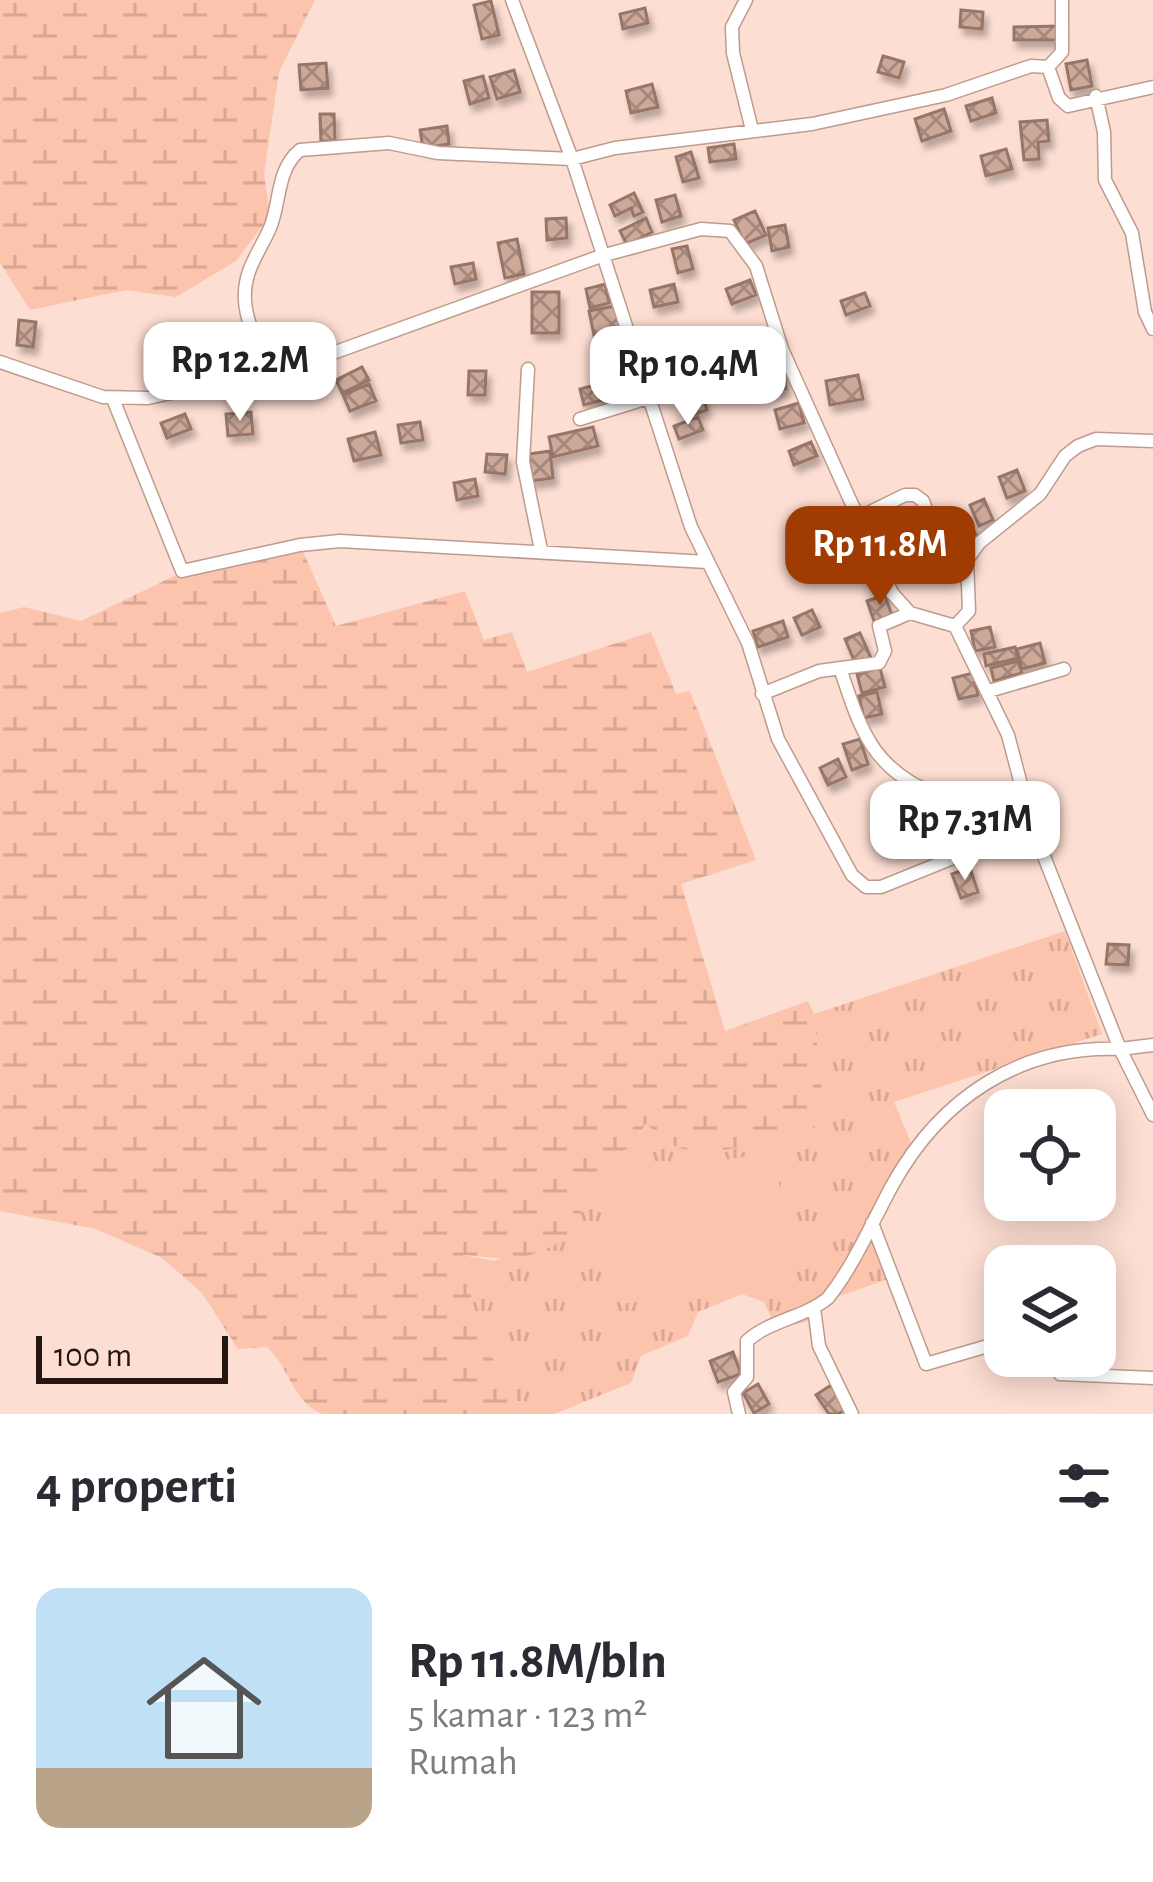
<!DOCTYPE html>
<html lang="id">
<meta charset="utf-8">
<style>
body{margin:0;font-family:"Alegreya Sans",sans-serif;background:#f7f7f7;color:#2b2b33;height:100vh;display:flex;flex-direction:column;font-size:45px;white-space:nowrap}
*{box-sizing:border-box;margin:0}
p{font-size:39px;color:#7c7c81}
.icon{flex:none;width:66px;height:66px;fill:none;stroke:currentColor;stroke-width:2;stroke-linecap:round;stroke-linejoin:round}
.map{position:relative;height:1414px;overflow:hidden}
.side{display:flex;flex-direction:column;background:#fff;flex:1}
.side>*{flex:none}
.buttons{position:absolute;left:984px;top:1089px;display:grid;gap:24px}
.buttons a{display:grid;place-items:center;width:132px;height:132px;border-radius:24px;background:#fff;box-shadow:0 6px 30px #0003;font-size:60px}
.scale{position:absolute;left:36px;bottom:30px;width:192px;box-sizing:border-box;padding-left:12px;border:6px solid #241712;border-top:0;font-size:33px;line-height:42px;white-space:nowrap;color:#241712;-webkit-text-stroke:9px #fdded2;paint-order:stroke}
.price{position:absolute;translate:-50% -102px;padding:0 27px;border-radius:24px;background:#fff;color:#222;font-size:39px;line-height:78px;filter:drop-shadow(0 3px 6px #0008)}
.price::after{content:'';position:absolute;left:50%;top:72px;width:36px;height:27px;margin-left:-18px;background:inherit;clip-path:polygon(0 0,100% 0,50% 100%)}
.price.on{background:#a03c01;color:#fff}
ul{padding:0;list-style:none}
li{display:flex;align-items:center;gap:36px;height:300px;padding:0 36px}
li+li{border-top:3px solid #e1e1e2}
li span{display:grid;place-items:center;flex:none;width:336px;height:240px;border-radius:24px;color:#555}
li>.icon{margin-inline-start:auto}
span .icon{width:144px;height:144px;fill:#fffc;stroke-width:1}
li b{font-size:51px}
h2{display:flex;justify-content:space-between;align-items:center;height:144px;padding:0 36px;font-size:51px}
.map>svg:first-child{display:block}
.grass{fill:url(#grass-tufts)}
.wetland{fill:url(#wetland-marsh)}
.pitch{fill:#fcc3ad}
.building{fill:url(#building-cross-hatch);stroke:#977668;stroke-width:3;filter:url(#shadow)}
.lines{fill:none;stroke-linecap:round;stroke-linejoin:round}
.street-casing{stroke:#be9b8d;stroke-width:15}
.street{stroke:#fff;stroke-width:12}
</style>
<div class="map">
<svg width="1153" height="1414" viewBox="0 0 1153 1414">
<defs>
<pattern id="grass-tufts" width="24" height="20" patternUnits="userSpaceOnUse" patternTransform="scale(3)"><rect width="24" height="20" fill="#fcc3ad"/><path d="M3 7l-1-3M5 7V3M7 7l1-3M15 17l-1-3M17 17v-4M19 17l1-3" fill="none" stroke="#d8a794"/></pattern>
<pattern id="wetland-marsh" width="20" height="14" patternUnits="userSpaceOnUse" patternTransform="scale(3)"><rect width="20" height="14" fill="#fcc3ad"/><path d="M1 5h8M5 5V1M11 12h8M15 12V8" fill="none" stroke="#d8a794"/></pattern>
<pattern id="building-cross-hatch" width="8" height="8" patternUnits="userSpaceOnUse" patternTransform="scale(3)"><rect width="8" height="8" fill="#cda99a"/><path d="M0 0l8 8M0 8l8-8" fill="none" stroke="#a6897c"/></pattern>
<filter id="shadow"><feDropShadow dx="4" dy="7" stdDeviation="3" flood-color="#0004"/></filter>
</defs>
<rect width="100%" height="100%" fill="#fdded2"/>
<path class="grass" d="M1065,931l37,103 -208,68 20,48 -36,74 13,54 -57,20 -20,22 -38,8 -12,-26 -22,-8 -44,18 -10,24 -47,20 -10,27 -77,31h-30l-46,-82 -15,-77 31,6 85,-37 8,-42 45,-38 15,-20 23,19 154,-33 -10,-96z"/>
<path class="wetland" d="M0,0h315l-36,72 -15,102 6,42 -34,45 -60,36 -50,-7 -96,20 -30,-47z
M302,549l34,77 129,-35 19,49 28,-8 15,40 124,-40 25,62 14,-3 66,169 -75,24 44,147 83,-30 6,13 10,96 -10,18c-39,10 -85,27 -126,22 -16,-2 -29,-16 -42,-26l-14,20 -45,38 -8,42 -26,22 -35,14 -55,-5 15,77 46,82h-202c-30,-13 -32,-46 -55,-67l-29,2 -36,-56 -40,-35 -66,-29 -96,-18v-598l24,-6 57,14 114,-55z"/>
<path class="pitch" d="M774,1152l20,125 -173,27 -20,-124z"/>
<path class="building" d="M491,1l8,34 -17,4 -8,-34z
M645,8l3,15 -25,6 -3,-15z
M961,10l22,2 -1,17 -22,-2z
M1059,26v14h-45v-13z
M883,56l21,6 -5,16 -21,-6z
M1087,60l5,26 -21,4 -5,-26z
M326,63l2,25 -27,2 -2,-25z
M514,70l6,22 -23,7 -7,-22z
M483,76l6,22 -19,6 -6,-23z
M652,84l6,23 -27,6 -5,-22z
M992,98l4,15 -25,8 -5,-15z
M944,109l7,22 -29,10 -7,-22z
M320,114h14l1,27h-14z
M1047,120l2,21 -11,1 1,17 -15,1 -4,-38z
M447,126l2,18 -26,4 -3,-18z
M734,144l2,15 -26,3 -2,-14z
M1006,149l6,20 -26,7 -5,-20z
M691,152l8,26 -16,4 -7,-25z
M634,193l9,19 -9,4 -3,-8 -16,8 -5,-11z
M675,195l6,21 -19,6 -6,-22z
M755,211l11,24 -21,9 -11,-24z
M566,218l1,20 -20,2 -1,-21z
M646,218l6,14 -25,13 -7,-14z
M785,225l4,22 -17,4 -4,-23z
M517,239l7,35 -19,4 -7,-35z
M687,246l6,23 -15,4 -6,-24z
M473,263l3,16 -21,5 -4,-17z
M750,280l6,15 -24,9 -6,-15z
M605,284l4,19 -19,5 -4,-19z
M674,284l4,18 -24,5 -4,-17z
M532,292h27v41h-27z
M865,293l5,13 -24,9 -5,-14z
M615,306l7,29 -27,5 -6,-29z
M19,320l17,2 -3,25 -16,-2z
M362,367l7,13 -27,13 -6,-13z
M784,367l2,22 -16,2 -3,-22z
M469,371h17l-1,24h-17z
M858,375l5,24 -33,6 -4,-24z
M614,380l4,16 -34,9 -4,-16z
M369,384l7,17 -26,10 -7,-16z
M701,390l6,20 -20,7 -7,-20z
M799,403l5,20 -24,6 -5,-19z
M251,412l2,22 -25,2 -2,-22z
M185,414l6,15 -24,9 -6,-15z
M698,417l5,13 -24,9 -5,-13z
M420,422l3,18 -22,3 -3,-18z
M593,427l5,19 -45,11 -4,-20z
M375,432l6,23 -27,6 -6,-22z
M811,442l6,14 -23,9 -5,-14z
M550,451l3,27 -22,3 -2,-27z
M487,454l20,1 -2,19 -20,-2z
M1017,470l8,21 -18,7 -8,-21z
M475,479l3,17 -21,4 -3,-17z
M984,499l9,21 -14,6 -9,-21z
M967,517l11,22 -13,7 -11,-22z
M911,519l13,44 -17,5 -8,-27 -19,8 -7,-17z
M952,526l12,23 -15,8 -12,-24z
M885,595l7,21 -18,5 -7,-20z
M812,610l8,17 -18,8 -8,-17z
M783,621l5,16 -30,10 -5,-16z
M990,627l5,20 -20,4 -4,-20z
M860,633l11,25 -15,7 -11,-26z
M1040,643l5,20 -23,6 -5,-20z
M1015,647l3,11 -32,8 -2,-12z
M1018,661l4,12 -28,8 -3,-13z
M880,668l5,19 -23,6 -5,-19z
M973,673l5,22 -19,4 -6,-21z
M877,692l5,22 -18,4 -5,-22z
M860,739l8,25 -16,6 -9,-26z
M838,759l8,18 -18,8 -8,-17z
M970,868l8,24 -17,6 -9,-24z
M1108,944l21,1 -1,20 -22,-1z
M733,1352l8,22 -23,8 -8,-21z
M758,1384l11,20 -15,9 -11,-20z
M831,1385l15,24 -8,5h-9l-13,-19z"/>
<g class="lines">
<g class="street-casing">
<path id="street" d="M512,0l60,159 119,368 57,116 30,96 74,136 14,12h15l151,-61 88,223 33,-4
M746,0l-14,27 1,26 19,77
M1048,67l11,31 9,8 85,-19
M1096,96l8,36 1,48 27,53 13,79 8,17
M0,362l103,35 45,1 160,-36 293,-106 100,-27 29,2 26,35 26,83 110,244 18,20 45,13 4,8 49,101 24,91
M528,369l-5,93 18,88
M268,372c-8,-22 -22,-49 -23,-72 -2,-29 14,-47 25,-72 11,-27 6,-58 30,-78l89,-7 49,10 134,6 43,-11 197,-24 134,-29 85,-29 17,1 14,-15v-52
M113,399l69,172 118,-26 40,-4 367,21
M580,419l68,-21
M858,518l47,-23h10l8,6 20,56 24,3
M955,626l14,-15 -2,-51 12,-17 61,-49 25,-38 13,-10 18,-7 57,2
M840,668c20,60 31,100 94,126
M989,691l75,-22
M762,694l57,-23 60,-8 6,-12 -6,-25 31,-13
M872,1223l54,141 79,-23
M814,1308l5,38 33,68
M1053,1356l7,18 93,4
M739,1414l-5,-22 13,-15v-36c23,-21 57,-23 81,-43 27,-34 44,-76 65,-114 48,-86 127,-139 227,-135l33,66"/>
</g>
<use href="#street" class="street"/>
</g>
</svg>
<div class="buttons">
<a><svg class="icon" aria-label="locate" viewBox="0 0 24 24"><circle cx="12" cy="12" r="6"/><path d="M12 2v4M12 18v4M2 12h4M18 12h4"/></svg></a>
<a><svg class="icon" aria-label="layers" viewBox="0 0 24 24"><path d="M12 4l9 5-9 5-9-5zM3 14l9 5 9-5"/></svg></a>
</div>
<div class="scale">100 m</div>
<b class="price" style="left:240px;top:424px">Rp 12.2M</b>
<b class="price" style="left:688px;top:428px">Rp 10.4M</b>
<b class="price on" style="left:880px;top:608px">Rp 11.8M</b>
<b class="price" style="left:965px;top:883px">Rp 7.31M</b>
</div>
<section class="side">
<h2>4 properti<svg class="icon" aria-label="filters" viewBox="0 0 24 24"><path d="M4 7h16M4 17h16"/><circle cx="9" cy="7" r="2"/><circle cx="15" cy="17" r="2"/></svg></h2>
<ul>
<li><span style="background:linear-gradient(#bfe0f5 75%,#b9a48a 0)"><svg class="icon" aria-label="home" viewBox="0 0 24 24"><path d="M3 11l9-7 9 7M6 9v11h12V9"/></svg></span><div><b>Rp 11.8M/bln</b><p>5 kamar · 123 m²</p><p>Rumah</p></div></li>
</ul>
</section>
